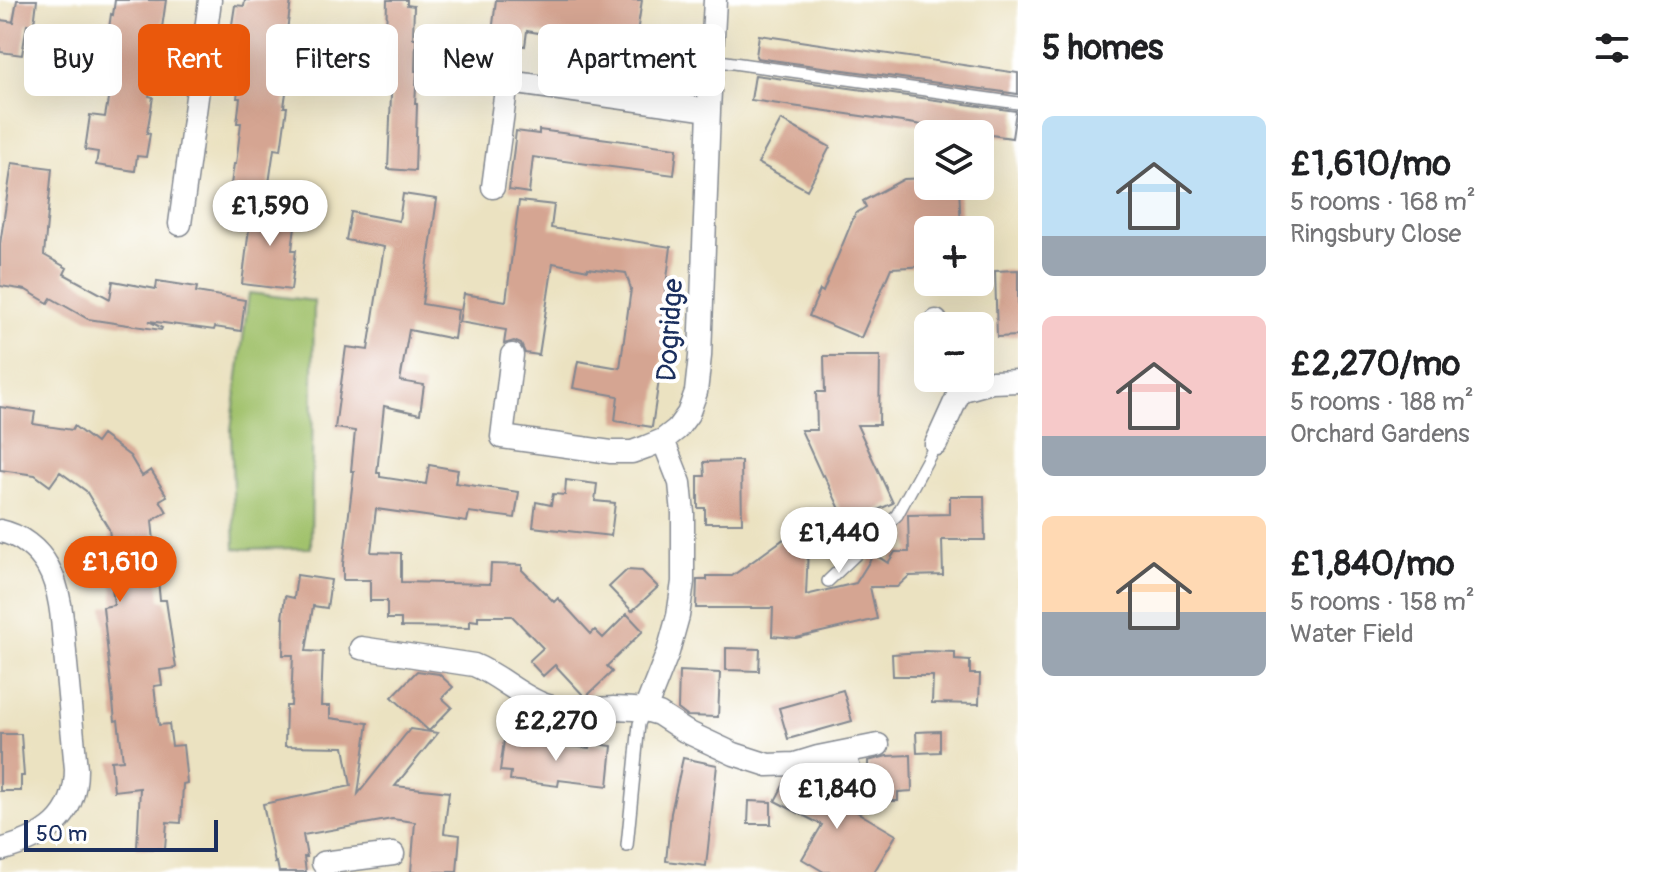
<!DOCTYPE html>
<meta charset="utf-8">
<style>
body{margin:0;font-family:Pangolin,sans-serif;background:#f2f2f2;color:#202124;height:100vh;display:flex;flex-direction:column;font-size:30px;white-space:nowrap}
*{box-sizing:border-box;margin:0}
p{font-size:26px;color:#757577}
.icon{flex:none;width:44px;height:44px;fill:none;stroke:currentColor;stroke-width:2;stroke-linecap:round;stroke-linejoin:round}
.map{position:relative;flex:1;overflow:hidden}
.side{display:flex;flex-direction:column;background:#fff;width:640px}
.side>*{flex:none}
.banner{position:absolute;left:24px;top:24px;width:760px;height:72px;display:flex;gap:16px}
.fabs{position:absolute;left:914px;top:120px;display:grid;gap:16px}
.fabs a{display:grid;place-items:center;width:80px;height:80px;border-radius:12px;background:#fff;box-shadow:0 8px 32px #0002;font-size:40px}
.scale{position:absolute;left:24px;bottom:20px;width:194px;box-sizing:border-box;padding-left:8px;border:4px solid #1b2f5e;border-top:0;font-size:22px;line-height:28px;white-space:nowrap;color:#1b2f5e;-webkit-text-stroke:6px #fff;paint-order:stroke}
.price{position:absolute;translate:-50% -68px;padding:0 18px;border-radius:28px;background:#fff;color:#222;font-size:26px;line-height:52px;filter:drop-shadow(0 2px 4px #0008)}
.price::after{content:'';position:absolute;left:50%;top:48px;width:24px;height:18px;margin-left:-12px;background:inherit;clip-path:polygon(0 0,100% 0,50% 100%)}
.price.on{background:#ea580c;color:#fff}
ul{padding:0;list-style:none}
li{display:flex;align-items:center;gap:24px;height:200px;padding:0 24px}
li span{display:grid;place-items:center;flex:none;width:224px;height:160px;border-radius:12px;color:#555}
li>.icon{margin-inline-start:auto}
span .icon{width:96px;height:96px;fill:#fffc;stroke-width:1}
li b{font-size:34px}
h2{display:flex;justify-content:space-between;align-items:center;height:96px;padding:0 24px;font-size:34px}
.tag{padding:0 28px;border-radius:12px;background:#fff;box-shadow:0 8px 32px #0002;font-size:28px;line-height:72px}
.tag.on{background:#ea580c;color:#fff}
main{display:flex;flex:1;min-height:0}
.map>svg:first-child{display:block}
.green{fill:#a0c16a;stroke:#5e7864;stroke-width:2}
.building{fill:#d5a592}
.lines{fill:none;stroke-linecap:round;stroke-linejoin:round}
.lane-casing{stroke:#838890;stroke-width:14}
.street-casing{stroke:#838890;stroke-width:25}
.lane{stroke:#fff;stroke-width:11}
.street{stroke:#fff;stroke-width:22}
.labels{text-anchor:middle;stroke-width:8;stroke-linejoin:round;paint-order:stroke}
.street-label{font-size:28px;fill:#1b2f5e;stroke:#fff}
</style>
<main>
<div class="map">
<svg width="1018" height="872" viewBox="0 0 1018 872">
<rect width="100%" height="100%" fill="#fff"/>
<filter id="ink" filterUnits="userSpaceOnUse"><feTurbulence type="fractalNoise" baseFrequency=".0125" numOctaves="2"/><feDisplacementMap in="SourceGraphic" scale="16" xChannelSelector="R" yChannelSelector="G"/><feConvolveMatrix kernelMatrix="1 2 1 2 8 2 1 2 1" color-interpolation-filters="sRGB"/></filter>
<filter id="wash" filterUnits="userSpaceOnUse"><feTurbulence type="fractalNoise" baseFrequency=".006" numOctaves="4" result="noise"/><feDisplacementMap in="SourceGraphic" scale="32" xChannelSelector="R" yChannelSelector="G"/><feGaussianBlur stdDeviation="1.8" result="paint"/><feColorMatrix in="noise" values="0 0 0 0 0 0 0 0 0 0 0 0 0 0 0 0 0 1.4 0 .05"/><feComposite in="paint" operator="in"/></filter>
<g filter="url(#wash)">
<rect width="100%" height="100%" fill="#ebe2c1"/>
<path class="green" d="M249,293l65,8 -3,247 -76,1 -4,-119z"/>
<g id="blocks">
<path class="building" d="M17,0h20l-3,25 -7,-1 -5,31 -22,-3v-32l15,2h-2z
M115,0h51l-8,56 -2,-1 -7,41 4,1 -6,36 3,1 -4,23 -9,-1 -2,15 -39,-6 2,-13 -13,-2 5,-35 15,2 10,-58 -10,-1 6,-44 2,1z
M245,0h46l-9,70 7,1 -5,36h3l-6,43 -7,-1 -7,48 -37,-6 4,-27h2l5,-41h-4l3,-25h-3l6,-47 -7,-1 3,-18 -8,-1 4,-26 9,1z
M387,0h20v5l7,1 -1,32h3l-1,33h2l-2,33h2l-2,67 -27,-2 4,-99 -4,-1 1,-32h-3z
M496,0h146l-10,66 -34,-5 2,-17 -73,-13 -2,15 -34,-5z
M759,35l259,38v21l-261,-36 -1,-2z
M755,75l261,36 -4,27 -261,-38z
M781,120l49,27 -23,43 -49,-27z
M539,130l138,18 -3,27 -141,-18 -4,36 -20,-3 7,-59 23,3z
M12,163l40,5 -8,87 23,13 -3,6 46,25 3,-18 43,8 1,-8 40,6 -1,5 49,8 -4,31 -26,-4 -1,3 -65,-9 13,7 -1,2 -73,-11 -37,-21 -3,5 -22,-13 -26,-4v-42z
M928,178v8h31l2,44h-33v36l-37,2 -30,70 -52,-22 11,-26 3,2 32,-78 11,-7 -3,-6 41,-22z
M403,194l34,5 -15,105 36,6 -4,29 -45,-9 -9,51 24,4 -4,29 -36,-8 -7,67h3v4l46,7 3,-19 29,5 -3,13 64,9 -4,26 -46,-6 -2,10 -91,-13 -5,43 30,1v29l89,2 1,-20 31,1v5l32,32 4,-4 33,36 4,-4 8,8 24,-24 16,17 -36,35 5,6 -25,24h-3l-29,-31 -12,11 -14,-15 14,-13 -31,-32h-34v5l-8,-1v8l-69,-1v-8h-14v-18h-17v-21h-27v-16l11,-93h-3l4,-40 -20,-3 11,-81 22,3 16,-103 -38,-7 5,-28 48,9z
M519,201l35,4 -3,23 120,19 -10,78 6,1 -15,101 -37,-6 3,-25 -45,-8 5,-27 42,7 11,-79 -5,-16 -38,-5v2l-35,-7 -14,92 -14,-2 -4,-9 -7,-3 -10,3 2,-14 -47,-8 5,-28 42,7z
M252,205l45,5 -5,40h4l-5,40 -49,-6z
M1018,270v66l-21,1 -2,-66z
M824,356h56l-1,69h-22l36,78 -46,21 -23,-49 -2,1 -21,-46h16l-1,-38h9z
M0,407l35,5 -2,12 39,6 2,-4 22,17 6,-8 28,21 12,20 9,-6 16,26 -7,4 7,12 -15,9 8,79h6l10,68 -16,2 2,15 -8,1 5,39 10,-1 3,22 11,-1 4,38 -4,1 -2,39 -14,-1 -2,27 -28,-1 3,-60 -26,3 -3,-30 12,-1 -5,-40 -3,1 -12,-114 11,-2 -3,-27 4,-1 -6,-48 -23,-38 -26,-19 -10,14 -15,-11 -35,-5z
M741,461l1,62h-37v-15h-7v-32h7l-1,-14z
M566,480l31,4 -2,17 20,2 -4,33 -78,-9 3,-25 15,3 2,-11 12,1z
M950,496h34l1,44h-43l1,35 -34,1 -12,11h-27l7,32 -81,19 -24,-2 1,-28h-77l1,-28h10v-4h25l63,-45 13,17 -2,47 50,-12 18,-29 14,9 7,-11h14l-1,-37 42,-1z
M627,570l15,1 16,16 -26,24 -23,-24z
M297,575l34,5 -4,28 -14,-2 -7,45 17,1 -2,54h9v12l38,5 -10,71 52,-65 28,4 -43,53 54,6 -5,41 16,2 -3,37h-46l4,-50 -23,-3 -89,16 4,22h-3l2,15h-27l-2,-10 -2,1 -12,-59 88,-18 -7,-39 -59,-1 1,-40h5l2,-51h-10l1,-37h-2l3,-22 9,2z
M726,648l34,1 -1,22 -33,-1z
M923,651l32,1v8l15,1v13h10l-1,30 -47,-1 1,-27h-40l-1,-22 31,-2z
M417,671l22,3 14,13 -11,11 10,9 -23,24 -37,-34z
M679,671l41,2 -2,44 -31,-1 -9,-7z
M843,690l9,31 -64,18 -9,-31z
M940,731v21l-23,1 -1,-21z
M0,734h21l3,42h-3v15h-21z
M515,736l21,2 -1,5 54,5 1,-5 22,3 -4,40 -49,-6 -1,6 -48,-6 1,-8 -11,-1 4,-31 11,2z
M911,755l1,36 -14,1v9h-29l-1,-40 19,-5z
M683,758l34,7 -11,101 -40,-5 5,-48z
M787,778h6l37,20 -2,-3 68,40 -22,37h-50l-22,-13 20,-34 -47,-24z
M749,801l22,1v22h-23z"/>
</g>
</g>
<g filter="url(#ink)">
<use href="#blocks" fill-opacity="0" stroke="#838890" stroke-width="2"/>
<g class="lines">
<g class="lane-casing">
<path id="lane" d="M712,60l306,43
M828,581l69,-66 39,-71
M627,846l12,-122 6,-14"/>
</g>
<g class="street-casing">
<path id="street" d="M474,77l235,33
M493,187l14,-105
M180,224l30,-224
M936,321l2,5
M512,355l-10,82 109,15h21l14,-5 17,-7 14,-11 11,-15 8,-22 4,-36 9,-246 6,-110
M955,378l5,13 32,-9 26,-1
M936,444l24,-53
M0,531c20,4 38,18 48,36 15,26 15,68 18,97 3,35 7,70 10,105 0,51 -32,69 -76,81
M361,648l113,17c25,10 45,31 71,40 23,8 45,4 68,3 11,0 21,1 32,2l23,-58 10,-36 5,-34v-69l-3,-30 -17,-43
M645,710l14,4 26,17 49,23 34,11 27,-1 23,-7 60,-12
M843,752l11,30
M323,863l70,-9"/>
</g>
<use href="#lane" class="lane"/>
<use href="#street" class="street"/>
</g>
</g>
<g class="labels">
<g class="street-label">
<text transform="translate(669 330) rotate(-86)" y="10">Dogridge</text>
</g>
</g>
</svg>
<div class="fabs">
<a><svg class="icon" aria-label="layers" viewBox="0 0 24 24"><path d="M12 4l9 5-9 5-9-5zM3 14l9 5 9-5"/></svg></a>
<a>+</a>
<a>−</a>
</div>
<div class="scale">50 m</div>
<b class="price" style="left:270px;top:248px">£1,590</b>
<b class="price" style="left:839px;top:575px">£1,440</b>
<b class="price on" style="left:120px;top:604px">£1,610</b>
<b class="price" style="left:556px;top:763px">£2,270</b>
<b class="price" style="left:837px;top:831px">£1,840</b>
<div class="banner">
<a class="tag">Buy</a>
<a class="tag on">Rent</a>
<a class="tag">Filters</a>
<a class="tag">New</a>
<a class="tag">Apartment</a>
</div>
</div>
<section class="side">
<h2>5 homes<svg class="icon" aria-label="filters" viewBox="0 0 24 24"><path d="M4 7h16M4 17h16"/><circle cx="9" cy="7" r="2"/><circle cx="15" cy="17" r="2"/></svg></h2>
<ul>
<li><span style="background:linear-gradient(#bfe0f5 75%,#9aa5b1 0)"><svg class="icon" aria-label="home" viewBox="0 0 24 24"><path d="M3 11l9-7 9 7M6 9v11h12V9"/></svg></span><div><b>£1,610/mo</b><p>5 rooms · 168 m²</p><p>Ringsbury Close</p></div></li>
<li><span style="background:linear-gradient(#f6c9c9 75%,#9aa5b1 0)"><svg class="icon" aria-label="home" viewBox="0 0 24 24"><path d="M3 11l9-7 9 7M6 9v11h12V9"/></svg></span><div><b>£2,270/mo</b><p>5 rooms · 188 m²</p><p>Orchard Gardens</p></div></li>
<li><span style="background:linear-gradient(#ffd9b3 60%,#9aa5b1 0)"><svg class="icon" aria-label="home" viewBox="0 0 24 24"><path d="M3 11l9-7 9 7M6 9v11h12V9"/></svg></span><div><b>£1,840/mo</b><p>5 rooms · 158 m²</p><p>Water Field</p></div></li>
</ul>
</section>
</main>
